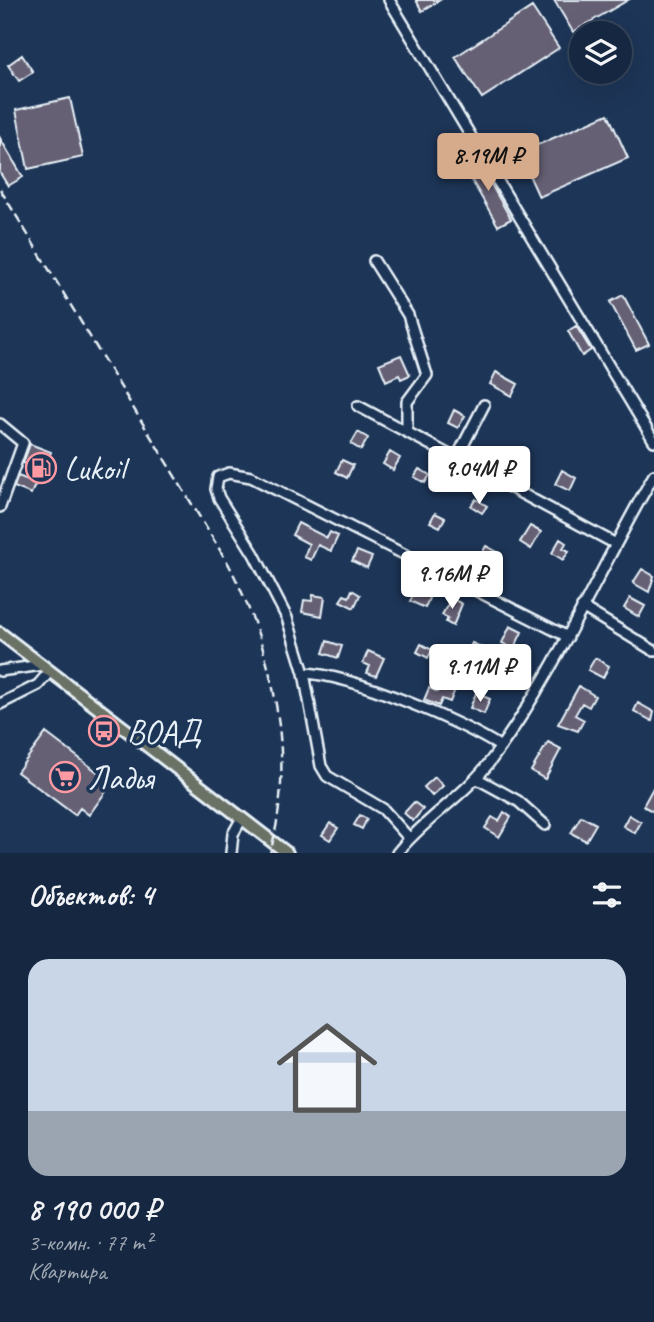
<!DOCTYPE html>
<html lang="ru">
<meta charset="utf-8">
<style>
body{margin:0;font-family:Caveat,sans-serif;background:#1f3048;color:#f1f3f6;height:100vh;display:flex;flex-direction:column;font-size:26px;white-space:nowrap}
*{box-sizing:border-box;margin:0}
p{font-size:23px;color:#9ea6b1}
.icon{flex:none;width:38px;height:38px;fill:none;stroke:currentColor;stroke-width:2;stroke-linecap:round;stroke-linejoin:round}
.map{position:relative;height:853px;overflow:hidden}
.side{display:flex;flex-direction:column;background:#162841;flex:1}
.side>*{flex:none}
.fabs{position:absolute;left:569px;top:21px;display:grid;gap:14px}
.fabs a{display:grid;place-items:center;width:63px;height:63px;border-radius:50%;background:#162841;box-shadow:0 7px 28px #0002,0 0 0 2px #35445a;font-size:35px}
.price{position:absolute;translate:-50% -60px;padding:0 16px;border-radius:7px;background:#fff;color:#222;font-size:23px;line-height:46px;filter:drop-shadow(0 2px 4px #0008)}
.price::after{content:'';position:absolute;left:50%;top:42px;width:21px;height:16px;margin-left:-10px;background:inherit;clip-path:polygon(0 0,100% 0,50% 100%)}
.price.on{background:#d6ab8b;color:#111}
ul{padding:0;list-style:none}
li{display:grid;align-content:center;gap:14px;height:371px;padding:0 28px}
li+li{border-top:2px solid #35445a}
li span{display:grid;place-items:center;height:217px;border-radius:21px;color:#555}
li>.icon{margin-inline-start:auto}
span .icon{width:126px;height:126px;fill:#fffc;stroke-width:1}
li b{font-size:30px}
h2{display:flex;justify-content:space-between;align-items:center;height:84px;padding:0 28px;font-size:30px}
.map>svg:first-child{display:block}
.building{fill:#666175;stroke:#e8f1f8;stroke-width:2}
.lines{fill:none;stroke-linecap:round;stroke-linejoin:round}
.minor-casing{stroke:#e8f1f8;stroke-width:14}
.major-casing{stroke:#e8f1f8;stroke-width:16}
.minor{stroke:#1d3557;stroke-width:9}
.major{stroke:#6b7165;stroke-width:10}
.rail{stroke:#e8f1f8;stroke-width:2.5;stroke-dasharray:10 5;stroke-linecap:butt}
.labels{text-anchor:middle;stroke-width:7;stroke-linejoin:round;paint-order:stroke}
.poi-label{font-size:33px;fill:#e8f1f8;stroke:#1d3557;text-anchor:start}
</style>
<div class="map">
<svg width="654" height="853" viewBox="0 0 654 853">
<rect width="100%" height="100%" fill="#1d3557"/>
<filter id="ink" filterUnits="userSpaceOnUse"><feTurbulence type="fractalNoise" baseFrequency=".0143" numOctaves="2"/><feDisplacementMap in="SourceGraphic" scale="14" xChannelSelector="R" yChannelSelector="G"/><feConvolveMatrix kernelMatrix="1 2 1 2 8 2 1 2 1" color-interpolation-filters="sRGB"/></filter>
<g filter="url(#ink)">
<path class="building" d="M416,0h24l-18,11z
M554,0h74l-55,32z
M532,7l27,41 -77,50 -27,-41z
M22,55l11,17 -14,9 -11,-16z
M70,98l13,59 -55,12 -12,-59z
M608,114l20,44 -89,39 -20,-44z
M0,138l23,39 -15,9 -8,-13z
M477,160l34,59 -13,7 -34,-59z
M623,295l26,49 -13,6 -26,-48z
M576,326l15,24 -9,6 -14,-25z
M401,355l9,20 -9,4 -2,-4 -13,6 -7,-17z
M496,372l22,12 -6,12 -22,-12z
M454,410l11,6 -7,12 -10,-5z
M358,432l10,6 -7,12 -10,-6z
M30,444l21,8 -8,19 -20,-8z
M390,452l10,6 -7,12 -10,-6z
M342,460l11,5 -6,13 -11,-6z
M419,469l11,6 -5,8 -11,-6z
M562,470l14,8 -6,13 -15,-7z
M18,476l18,7 -5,11 -17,-7z
M476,499l11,7 -5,7 -11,-7z
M435,513l10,5 -5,9 -10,-5z
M298,523l29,15 3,-6 8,4 -7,15 -13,-6 -7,15 -7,-3 5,-13 -17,-9z
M530,526l11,6 -10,17 -11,-7z
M560,539l6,4 -3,5 6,3 -6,9 -11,-7z
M486,546l15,8 -4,7 -15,-8z
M357,551l15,6 -5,11 -15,-7z
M642,569l12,7 -5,16 -16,-9z
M418,585l14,6 -7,17 -15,-7z
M352,590l8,5 -6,13 -14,-7 4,-6 5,2z
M313,595l12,2 -3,19 -20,-4 2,-12 8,1z
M451,598l11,6 -9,22 -7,-4 2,-4 -6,-3z
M630,598l15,8 -6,11 -15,-9z
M510,626l12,6 -8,17 -12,-6z
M327,641l15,5 -4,12 -15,-5z
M472,643l9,4 -4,11 -10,-4z
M421,644l11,6 -4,8 -11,-6z
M368,651l16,7 -8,18 -9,-3 3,-7 -7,-3z
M595,658l14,8 -6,12 -15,-8z
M443,681l13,6 -6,15 -8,-3 -3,7 -15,-6 5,-12 9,4z
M579,686l16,10 -6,11 -7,-4 -7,12 9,5 -6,11 -20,-7z
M476,693l14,6 -6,15 -14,-6z
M638,703l16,9 -2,9 -18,-10z
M46,733l66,50 -23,32 -9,-7 -5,7 -58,-43z
M548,742l13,7 -16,30 -14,-8z
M435,777l8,9 -11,10 -8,-9z
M654,786v26l-11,-6z
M414,802l9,7 -10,12 -9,-8z
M504,812l7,5 -12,20 -14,-9 7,-11 7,4z
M360,815l7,4 -5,10 -8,-4z
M629,815l12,7 -6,11 -12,-7z
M581,816l15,8 -10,17 -15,-8z
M330,823l8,5 -8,12 -8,-5z"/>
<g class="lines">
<g class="minor-casing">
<path id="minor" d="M389,0l265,441
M374,261l34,54 19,60 -20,27v28
M358,406l256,137
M0,424l23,19 -23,64
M457,457l27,-52
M582,607l72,44
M0,671l42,-6
M304,673c49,2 155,48 197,74
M0,704l38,-19 12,-14
M476,778l42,23 27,24
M409,838l-26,-29 -56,-33 -6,-10 -17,-93 -17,-55 -33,-64 -35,-56 -3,-9 2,-12 11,-4 22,4 317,160
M231,853l2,-19 9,-16
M397,853c28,-35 69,-58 95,-94 65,-88 107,-190 162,-284"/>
</g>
<g class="major-casing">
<path id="major" d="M0,633l287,220"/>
</g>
<use href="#minor" class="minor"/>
<use href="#major" class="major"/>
<path class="rail" d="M0,189l229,376c44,87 68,191 41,288"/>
</g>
</g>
<defs>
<g id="fuel-ring" transform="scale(1.575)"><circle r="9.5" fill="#1d3557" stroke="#ff9aa2" stroke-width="1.5"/><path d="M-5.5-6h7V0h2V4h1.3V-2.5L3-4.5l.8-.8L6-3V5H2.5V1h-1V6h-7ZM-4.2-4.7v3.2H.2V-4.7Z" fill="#ff9aa2"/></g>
<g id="bus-ring" transform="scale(1.575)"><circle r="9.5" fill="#1d3557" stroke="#ff9aa2" stroke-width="1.5"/><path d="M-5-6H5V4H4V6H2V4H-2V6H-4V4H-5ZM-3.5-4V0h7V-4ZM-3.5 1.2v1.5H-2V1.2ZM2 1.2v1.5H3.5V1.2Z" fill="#ff9aa2"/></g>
<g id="supermarket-ring" transform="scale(1.575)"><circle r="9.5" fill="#1d3557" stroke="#ff9aa2" stroke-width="1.5"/><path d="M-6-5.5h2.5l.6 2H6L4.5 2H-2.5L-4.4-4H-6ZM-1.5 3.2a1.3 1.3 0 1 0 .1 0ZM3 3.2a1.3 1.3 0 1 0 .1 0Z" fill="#ff9aa2"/></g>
</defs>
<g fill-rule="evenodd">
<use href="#fuel-ring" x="41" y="468"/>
<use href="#bus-ring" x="104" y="731"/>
<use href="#supermarket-ring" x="65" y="777"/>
</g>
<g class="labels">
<g class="poi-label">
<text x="64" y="480">Lukoil</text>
<text x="127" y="743">ВОАД</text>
<text x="88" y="789">Ладья</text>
</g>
</g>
</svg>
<div class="fabs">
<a><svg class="icon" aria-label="layers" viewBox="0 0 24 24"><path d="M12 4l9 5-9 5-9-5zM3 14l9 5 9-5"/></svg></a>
</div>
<b class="price on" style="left:488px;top:193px">8.19M ₽</b>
<b class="price" style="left:479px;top:506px">9.04M ₽</b>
<b class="price" style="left:452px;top:611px">9.16M ₽</b>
<b class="price" style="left:480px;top:704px">9.11M ₽</b>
</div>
<section class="side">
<h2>Объектов: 4<svg class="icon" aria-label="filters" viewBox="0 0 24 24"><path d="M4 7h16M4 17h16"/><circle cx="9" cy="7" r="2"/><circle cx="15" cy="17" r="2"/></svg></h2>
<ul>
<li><span style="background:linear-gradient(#c9d6e8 70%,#9aa5b1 0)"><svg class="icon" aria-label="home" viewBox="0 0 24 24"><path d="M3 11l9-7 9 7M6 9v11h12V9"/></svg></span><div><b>8 190 000 ₽</b><p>3-комн. · 77 m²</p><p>Квартира</p></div></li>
</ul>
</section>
